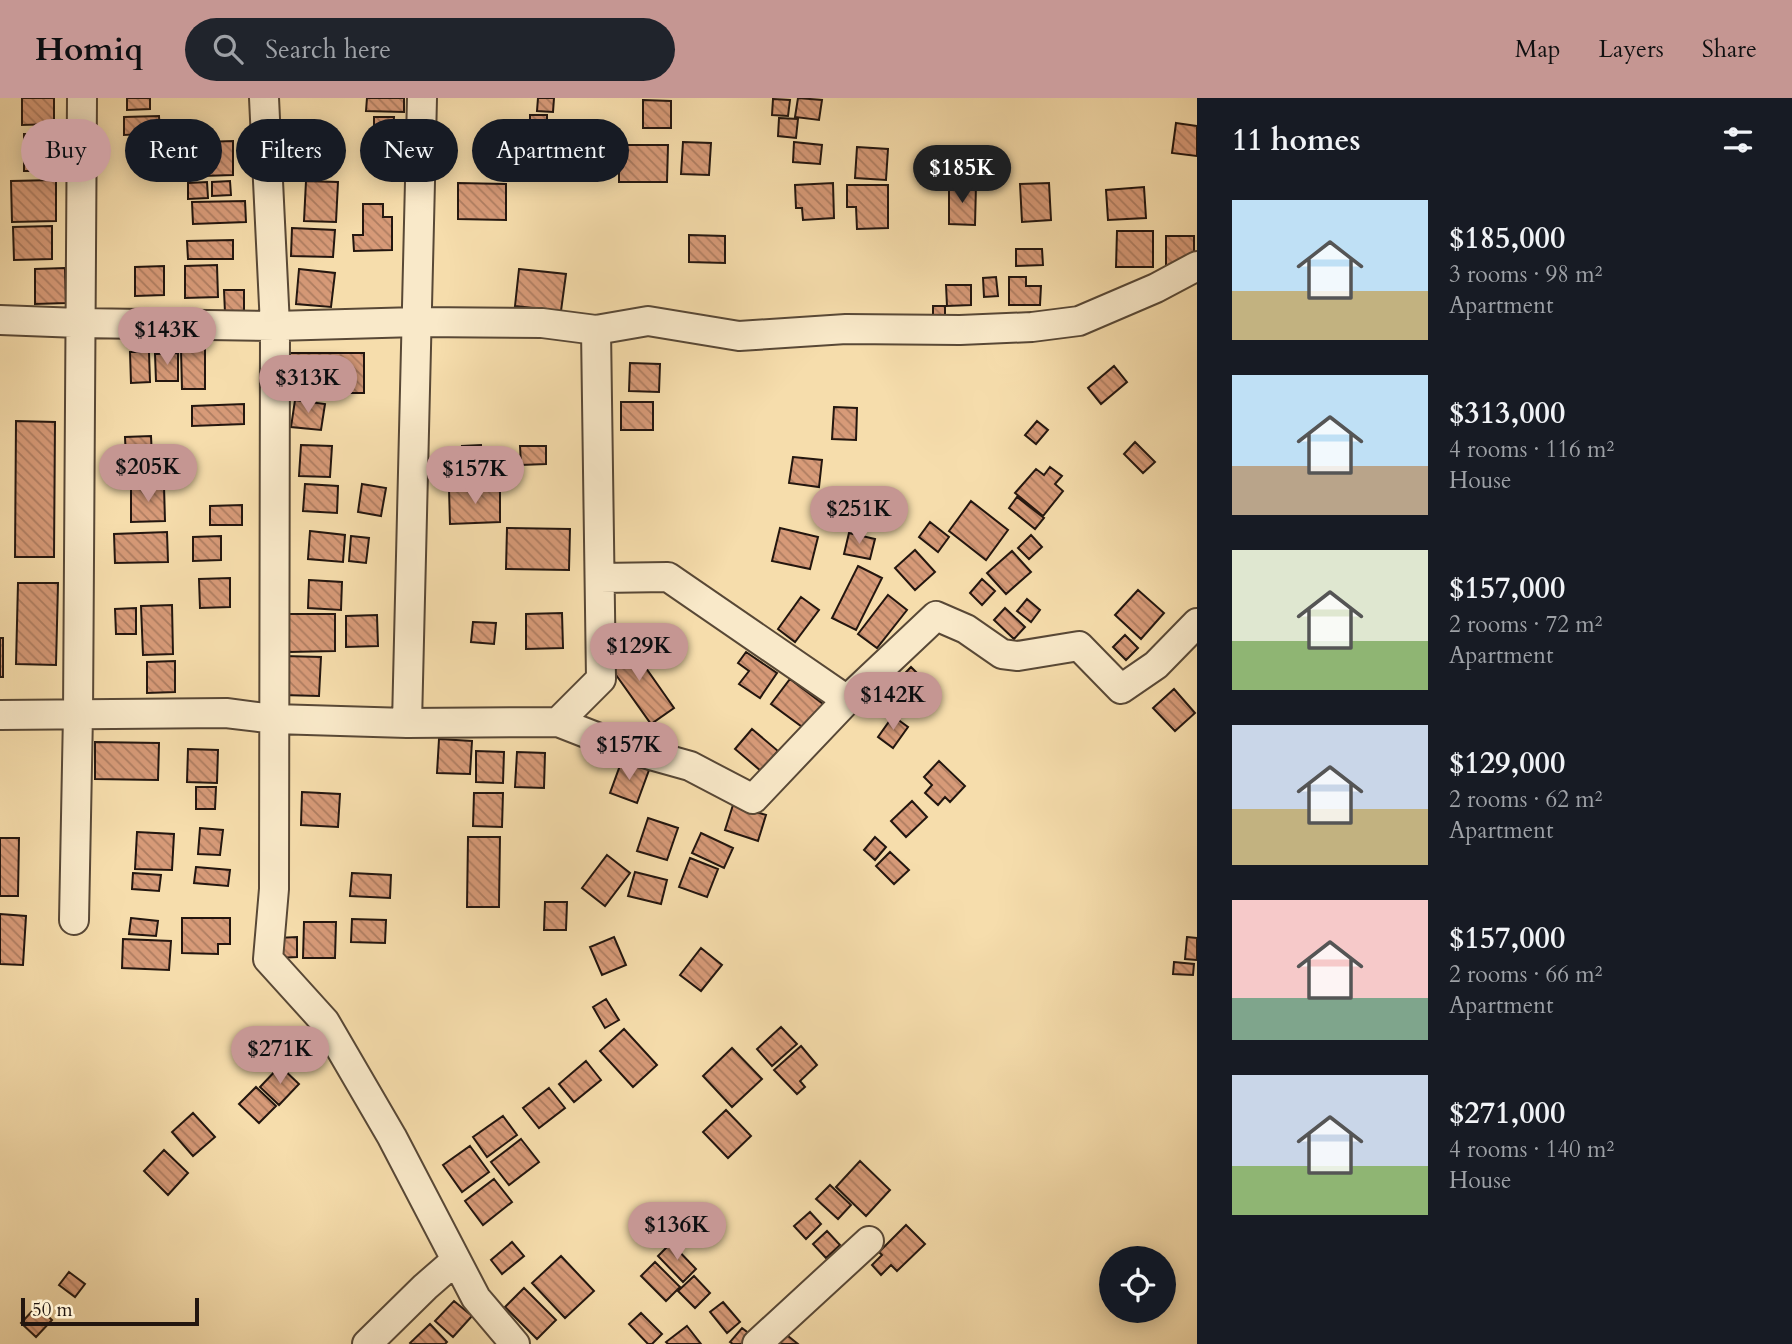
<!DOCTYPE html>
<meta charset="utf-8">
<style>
body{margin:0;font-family:Cardo,serif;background:#20242c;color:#f1f3f6;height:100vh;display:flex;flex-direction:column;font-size:26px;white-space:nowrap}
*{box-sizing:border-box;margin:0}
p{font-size:23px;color:#9ea1a6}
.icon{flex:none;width:38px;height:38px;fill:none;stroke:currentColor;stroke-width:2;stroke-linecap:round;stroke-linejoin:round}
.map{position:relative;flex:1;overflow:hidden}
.side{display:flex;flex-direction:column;background:#171b24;width:595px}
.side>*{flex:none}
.top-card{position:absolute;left:21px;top:21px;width:665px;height:63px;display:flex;gap:14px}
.controls{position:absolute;left:1099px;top:1148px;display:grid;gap:14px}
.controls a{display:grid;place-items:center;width:77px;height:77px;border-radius:50%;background:#171b24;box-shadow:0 4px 18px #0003;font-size:35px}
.scale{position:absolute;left:21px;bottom:18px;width:178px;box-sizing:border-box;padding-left:7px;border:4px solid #23160f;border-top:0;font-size:19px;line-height:24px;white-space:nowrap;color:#23160f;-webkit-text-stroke:5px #f9e9c9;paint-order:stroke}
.price{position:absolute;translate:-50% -60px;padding:0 16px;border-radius:24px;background:#c59692;color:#111;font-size:23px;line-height:46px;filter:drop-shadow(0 2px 4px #0008)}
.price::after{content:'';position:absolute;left:50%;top:42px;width:21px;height:16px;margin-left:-10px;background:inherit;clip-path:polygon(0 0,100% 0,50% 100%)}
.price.selected{background:#222;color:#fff}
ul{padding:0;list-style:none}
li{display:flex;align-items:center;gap:21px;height:175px;padding:0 35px}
li span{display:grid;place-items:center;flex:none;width:196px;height:140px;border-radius:0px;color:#555}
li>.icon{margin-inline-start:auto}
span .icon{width:84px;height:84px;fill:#fffc;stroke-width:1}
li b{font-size:30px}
h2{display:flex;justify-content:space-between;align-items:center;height:84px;padding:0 35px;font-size:30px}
.chip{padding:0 24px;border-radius:32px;background:#171b24;box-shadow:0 4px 18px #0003;font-size:24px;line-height:63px}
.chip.selected{background:#c59692;color:#111}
header{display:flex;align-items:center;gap:42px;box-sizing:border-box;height:98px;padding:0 35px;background:#c59692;color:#111}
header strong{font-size:33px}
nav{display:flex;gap:38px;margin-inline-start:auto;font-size:24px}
.search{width:490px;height:63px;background:#20242c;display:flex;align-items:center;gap:18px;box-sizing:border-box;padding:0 24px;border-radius:38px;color:#9ea1a6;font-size:26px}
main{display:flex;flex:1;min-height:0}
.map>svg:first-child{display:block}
.building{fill:url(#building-back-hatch);stroke:#23160f;stroke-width:2}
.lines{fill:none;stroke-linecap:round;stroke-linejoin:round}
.street-casing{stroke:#584836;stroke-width:32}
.street{stroke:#f9e9c9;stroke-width:28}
</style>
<header>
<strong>Homiq</strong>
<div class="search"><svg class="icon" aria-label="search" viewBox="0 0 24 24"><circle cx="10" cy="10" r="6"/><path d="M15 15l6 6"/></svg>Search here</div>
<nav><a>Map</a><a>Layers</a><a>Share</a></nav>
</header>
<main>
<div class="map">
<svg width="1197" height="1246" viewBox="0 0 1197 1246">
<defs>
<pattern id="building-back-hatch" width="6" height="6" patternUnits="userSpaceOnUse" patternTransform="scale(1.75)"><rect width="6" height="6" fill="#d79a78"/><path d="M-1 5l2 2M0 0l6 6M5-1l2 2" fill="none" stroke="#ae7d61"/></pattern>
</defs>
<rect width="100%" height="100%" fill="#f6ddac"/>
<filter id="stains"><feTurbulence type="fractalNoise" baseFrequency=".00286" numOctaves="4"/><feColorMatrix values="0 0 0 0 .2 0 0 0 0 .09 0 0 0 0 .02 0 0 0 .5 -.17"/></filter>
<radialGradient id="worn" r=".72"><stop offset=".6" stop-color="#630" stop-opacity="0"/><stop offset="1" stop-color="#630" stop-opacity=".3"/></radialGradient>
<path class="building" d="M22,0h32v26l-32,1z
M127,0h23v11l-23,1z
M367,0h37v14l-38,-1z
M538,0h16l-1,14 -16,-1z
M798,0l24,2 -3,20 -24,-3z
M773,1l17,1 -2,16 -16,-1z
M643,2l28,1v27h-28z
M530,17h17v17l-17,-1z
M159,18l1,17 -36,2v-18z
M374,19h20l-1,15h-19z
M779,20l19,1 -2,19 -18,-2z
M1176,25l21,3v30l-25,-3z
M24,36h34l1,37h-35z
M304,38l27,2 -3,30 -26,-2z
M233,43v34l-30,1v-34z
M683,44l28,1 -2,32 -28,-1z
M794,44l28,3 -2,19 -27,-2z
M619,47h49l-1,37h-48z
M857,49l31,2 -2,31 -31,-2z
M953,58l28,1 -1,22 -28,-1z
M56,82v41l-44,1 -1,-41z
M230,83l1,14 -19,1v-14z
M306,83l32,1 -2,40 -32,-1z
M207,84l1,16 -20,1v-16z
M458,85l48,1v36l-48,-1z
M833,85l1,35 -31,2 -1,-12h-6l-1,-23z
M1049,85l2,37 -29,2 -2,-38z
M847,87h41v43l-31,1 -1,-22h-9z
M949,87h27l-1,40 -26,-1z
M1144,89l2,31 -38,2 -2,-30z
M245,103l1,21 -53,2 -1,-22z
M363,106h20v13h9v33l-38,1 -1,-16h10z
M52,128v33l-38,1 -1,-33z
M292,130l43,2 -2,27 -42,-1z
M1117,133h36v36h-37z
M689,137l36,1v27l-36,-1z
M1166,138h28v30h-28z
M233,142v19h-45l-1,-18z
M1016,151h26l1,16 -27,1z
M217,167l1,32 -33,1v-32z
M164,168v29l-29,1v-29z
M65,170l1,35 -31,1v-35z
M299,171l36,4 -4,34 -35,-3z
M519,171l47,5 -5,37 -46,-5z
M996,179l2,19 -14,1 -1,-19z
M1009,179h17v9h15l-1,19h-31z
M946,187h25v20l-24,1z
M224,192h20v22l-19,1z
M933,208h12v10l-12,1z
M205,250v41h-23l-1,-40z
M130,254h19l1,30 -19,1z
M178,255v28h-22l-1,-27z
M280,255h84v40h-85z
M630,265l30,1 -1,28 -30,-1z
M1114,268l13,16 -26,22 -13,-16z
M295,302l30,4 -4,26 -30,-3z
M621,304h32v28h-32z
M244,306v20l-52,2v-20z
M834,309l23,1 -1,32 -24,-1z
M16,323l39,1 -1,135h-39z
M1037,323l11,9 -12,14 -11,-9z
M151,338l1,22 -26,1 -1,-22z
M1135,344l20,20 -12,11 -19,-19z
M301,347l31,1 -2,31 -31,-1z
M481,347l2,27 -19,1 -2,-27z
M520,348h26v18l-25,1z
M793,359l29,3 -3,27 -30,-4z
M1050,369l12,9 -7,8 8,7 -20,25 -28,-23 21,-24 8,6z
M305,386l33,2 -1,27 -34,-2z
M362,386l24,4 -5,28 -23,-4z
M164,388l1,35 -34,1v-35z
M500,390v34l-50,2 -1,-35z
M1017,399l27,21 -9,11 -26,-21z
M971,403l37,29 -22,30 -37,-29z
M242,407v20h-32v-19z
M930,424l19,15 -11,15 -19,-15z
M507,430l63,1 -1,41 -63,-1z
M780,430l38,9 -8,32 -38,-8z
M310,433l35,4 -2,27 -35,-3z
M167,434l1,30 -53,1 -1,-29z
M849,435l26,6 -5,20 -26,-5z
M1031,437l11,12 -13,12 -11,-11z
M221,438v24l-28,1v-24z
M351,438l18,2 -3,25 -17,-2z
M915,452l20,22 -20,18 -20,-22z
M1012,453l19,21 -25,22 -19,-21z
M858,468l24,12 -26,52 -24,-12z
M230,480v29l-30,1 -1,-29z
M982,481l13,12 -13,14 -12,-12z
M309,482l33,2 -1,28 -33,-2z
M18,485h40l-2,82 -40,-1z
M1138,492l26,23 -23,26 -26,-24z
M888,497l19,15 -30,38 -19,-14z
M801,499l18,13 -24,32 -17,-13z
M1027,501l13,11 -9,12 -14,-11z
M172,507l1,49 -30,1 -2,-49z
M136,510v26h-20l-1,-25z
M1005,510l20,19 -11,12 -20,-19z
M562,515l1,35 -37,1v-35z
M288,516h47v37l-46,1z
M377,517l1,31 -32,1v-31z
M473,524l23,1 -2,21 -23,-2z
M1125,537l13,13 -12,12 -13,-13z
M0,540h3v39h-3z
M627,543l47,67 -23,16 -47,-66z
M746,554l31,21 -17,25 -21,-14 10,-13 -11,-8z
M284,558l37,1 -2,39 -37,-1z
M175,563v31l-28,1v-31z
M911,569l20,20 -23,23 -20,-19z
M790,581l33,25 -18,25 -34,-25z
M1174,591l21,24 -20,18 -22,-23z
M893,618l15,11 -15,21 -15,-11z
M752,631l26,22 -17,20 -26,-22z
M439,641l33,2 -2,33 -33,-1z
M95,644l64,1 -1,37 -63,-1z
M188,651l30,1 -1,33 -30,-1z
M476,653l28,1 -1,31 -27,-1z
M517,654l28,1 -1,35 -29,-1z
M622,662l27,10 -12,33 -27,-10z
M939,663l26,25 -15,16 -5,-5 -7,8 -13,-12 7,-8 -8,-8z
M196,689h20l-1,22h-19z
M302,694l38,2 -2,33 -37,-2z
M474,695h29l-1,34 -29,-1z
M912,703l15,16 -21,20 -15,-16z
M733,707l33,10 -8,26 -33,-11z
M648,720l30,10 -11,32 -30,-9z
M200,730l23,2 -3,25 -22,-1z
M137,734l37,2 -2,36 -37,-1z
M701,735l32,15 -9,20 -32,-15z
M468,739h32l-1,70h-32z
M875,739l11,10 -11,13 -11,-10z
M0,740h19l-1,58h-18z
M890,754l19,18 -15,14 -18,-18z
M607,757l23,18 -25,33 -23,-18z
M690,760l28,11 -11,28 -28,-10z
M196,769l34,3 -2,16 -34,-3z
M635,774l32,8 -6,24 -33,-8z
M133,775l28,2 -2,16 -27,-2z
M352,775l39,2 -1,23 -40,-2z
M545,804h22l-1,28h-22z
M0,816l26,2 -3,49 -23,-1z
M131,820l27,3 -2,15 -27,-2z
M182,820h48v26h-12v10l-36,-1z
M352,821l34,1 -1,23 -34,-1z
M304,824h32l-1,36h-32z
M297,839v20l-19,1 -1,-20z
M614,839l12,28 -24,10 -12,-28z
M1187,839l10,1v22l-12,-1z
M123,841l48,2 -2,29 -47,-2z
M701,850l21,17 -21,26 -21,-16z
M1174,864l20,2 -1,11 -20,-1z
M606,901l13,21 -14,8 -12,-21z
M781,929l16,17 -25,22 -15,-17z
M624,931l33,36 -24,22 -33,-36z
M801,948l16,19 -17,16 5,6 -8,7 -23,-24z
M732,950l30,31 -30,28 -29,-31z
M586,963l15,19 -27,22 -15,-18z
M280,968l19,18 -20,21 -19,-18z
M256,989l20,19 -17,17 -20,-19z
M549,990l16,20 -26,20 -16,-20z
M726,1012l25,26 -23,22 -25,-26z
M193,1015l22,24 -22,19 -21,-24z
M503,1018l14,19 -30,22 -14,-20z
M521,1041l18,23 -30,23 -18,-23z
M470,1048l19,26 -27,20 -19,-27z
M164,1052l24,23 -20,22 -24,-24z
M860,1063l30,29 -24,26 -30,-29z
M494,1081l18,23 -29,23 -18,-24z
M830,1087l21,20 -13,14 -22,-20z
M810,1114l11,12 -15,15 -12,-13z
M906,1127l19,19 -28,27 -6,-6 -10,10 -9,-10 10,-10 -3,-3z
M827,1133l13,14 -14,13 -13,-14z
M512,1144l12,14 -22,18 -11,-14z
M671,1145l25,26 -13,13 -25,-26z
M561,1158l33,35 -29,27 -33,-35z
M655,1164l25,25 -14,14 -25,-25z
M69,1174l16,12 -10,13 -16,-12z
M694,1178l16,17 -15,15 -17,-17z
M524,1190l32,32 -19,19 -32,-32z
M454,1203l18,15 -19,21 -18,-16z
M723,1204l17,20 -13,11 -17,-21z
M37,1208l15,14 -16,17 -15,-14z
M641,1215l21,21 -10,10h-4l-19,-20z
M430,1226l17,18 -2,2h-34l-1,-1z
M687,1228l14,18h-33l-2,-2z
M742,1230l9,7 -8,9h-10l-3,-2z
M783,1234l15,12h-25z"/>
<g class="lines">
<g class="street-casing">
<path id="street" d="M264,0l11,228 -1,563 -6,70 57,63 67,115 84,161 39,46
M0,222l79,3 196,3 142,-4 125,1 54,7 52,-9 91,15 107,-7 114,1 72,-3 47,-6 77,-33 41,-22
M600,480l68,-1 179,123
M0,617l226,-2 48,6 133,4 151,-1 64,25 68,19 63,33 94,-99 89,-84 30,13 36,25 16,2 61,-10 42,43 35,-24 41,-42
M558,624l43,-43 -5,-349
M407,625l15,-625
M74,822l4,-206 4,-616
M367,1246l58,-57 31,-27
M757,1246l112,-103"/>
</g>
<use href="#street" class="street"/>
</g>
<rect width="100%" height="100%" filter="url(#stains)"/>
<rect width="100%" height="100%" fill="url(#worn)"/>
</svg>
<div class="controls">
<a><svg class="icon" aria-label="locate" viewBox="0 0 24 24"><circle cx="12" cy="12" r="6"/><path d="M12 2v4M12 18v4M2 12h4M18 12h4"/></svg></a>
</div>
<div class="scale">50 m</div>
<b class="price selected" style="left:962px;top:107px">$185K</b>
<b class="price" style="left:167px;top:269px">$143K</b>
<b class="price" style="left:308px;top:317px">$313K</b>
<b class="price" style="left:148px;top:406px">$205K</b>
<b class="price" style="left:475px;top:408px">$157K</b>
<b class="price" style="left:859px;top:448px">$251K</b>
<b class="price" style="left:639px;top:585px">$129K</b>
<b class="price" style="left:893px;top:634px">$142K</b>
<b class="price" style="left:629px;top:684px">$157K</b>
<b class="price" style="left:280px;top:988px">$271K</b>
<b class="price" style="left:677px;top:1164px">$136K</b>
<div class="top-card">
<a class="chip selected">Buy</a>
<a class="chip">Rent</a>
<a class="chip">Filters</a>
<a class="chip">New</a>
<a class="chip">Apartment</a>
</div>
</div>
<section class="side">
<h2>11 homes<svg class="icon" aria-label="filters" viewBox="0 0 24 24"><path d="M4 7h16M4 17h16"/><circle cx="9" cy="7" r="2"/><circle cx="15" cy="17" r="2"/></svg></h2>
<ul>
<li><span style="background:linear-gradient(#bfe0f5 65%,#c2b280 0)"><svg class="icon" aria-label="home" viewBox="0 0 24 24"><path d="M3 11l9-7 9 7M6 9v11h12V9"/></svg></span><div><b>$185,000</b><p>3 rooms · 98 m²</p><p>Apartment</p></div></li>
<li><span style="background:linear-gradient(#bfe0f5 65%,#b9a48a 0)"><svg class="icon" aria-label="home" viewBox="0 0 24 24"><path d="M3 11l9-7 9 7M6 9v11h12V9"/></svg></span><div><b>$313,000</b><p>4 rooms · 116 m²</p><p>House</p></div></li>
<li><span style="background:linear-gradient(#dfe7d0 65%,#8fb573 0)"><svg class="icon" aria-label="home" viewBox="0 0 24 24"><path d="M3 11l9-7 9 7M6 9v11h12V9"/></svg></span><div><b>$157,000</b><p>2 rooms · 72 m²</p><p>Apartment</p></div></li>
<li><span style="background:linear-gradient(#c9d6e8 60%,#c2b280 0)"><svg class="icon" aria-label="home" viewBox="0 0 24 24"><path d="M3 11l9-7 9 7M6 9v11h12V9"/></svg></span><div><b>$129,000</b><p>2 rooms · 62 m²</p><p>Apartment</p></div></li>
<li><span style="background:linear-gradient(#f6c9c9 70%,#7fa58c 0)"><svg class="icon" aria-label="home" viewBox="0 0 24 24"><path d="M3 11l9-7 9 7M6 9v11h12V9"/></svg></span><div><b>$157,000</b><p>2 rooms · 66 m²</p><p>Apartment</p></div></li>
<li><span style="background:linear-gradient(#c9d6e8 65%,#8fb573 0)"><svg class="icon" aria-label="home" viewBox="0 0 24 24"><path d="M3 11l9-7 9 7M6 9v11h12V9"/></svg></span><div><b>$271,000</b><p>4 rooms · 140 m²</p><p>House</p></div></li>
</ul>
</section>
</main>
